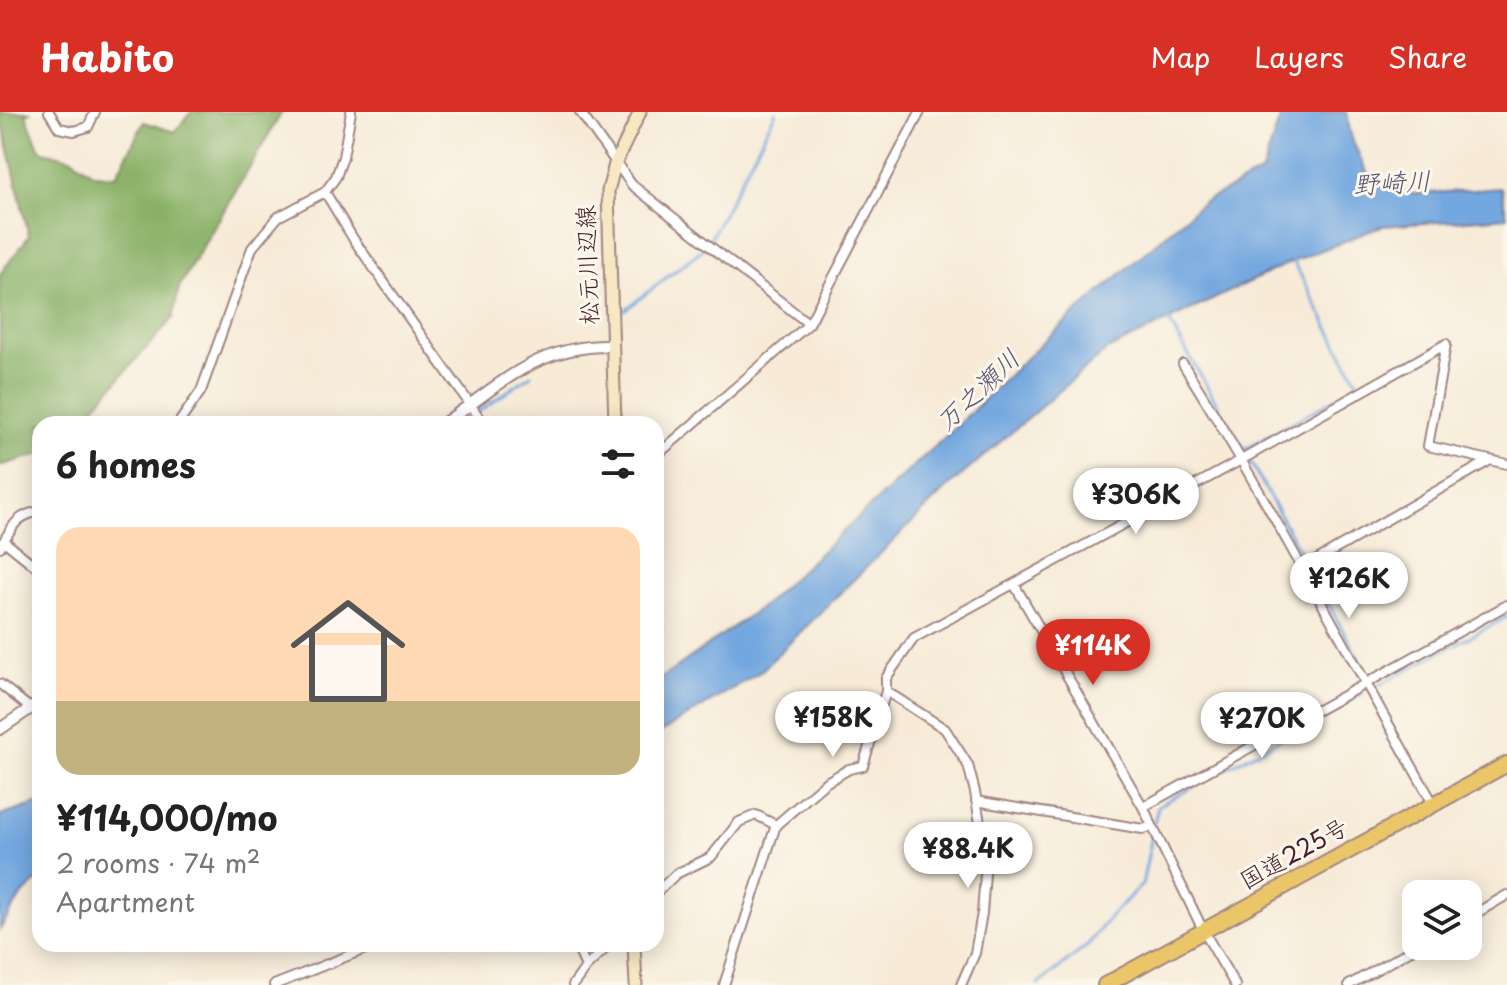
<!DOCTYPE html>
<meta charset="utf-8">
<style>
body{margin:0;font-family:"Playpen Sans","Klee One",sans-serif;background:#f2f2f2;color:#222;height:100vh;display:flex;flex-direction:column;font-size:30px;white-space:nowrap}
*{box-sizing:border-box;margin:0}
p{font-size:26px;color:#767676}
.icon{flex:none;width:44px;height:44px;fill:none;stroke:currentColor;stroke-width:2;stroke-linecap:round;stroke-linejoin:round}
.map{position:relative;flex:1;overflow:hidden}
.details{position:absolute;left:32px;top:304px;width:632px;height:536px;display:flex;flex-direction:column;background:#fff;border-radius:24px;box-shadow:0 4px 20px #0003}
.details>*{flex:none}
.tools{position:absolute;left:1402px;top:768px;display:grid;gap:16px}
.tools a{display:grid;place-items:center;width:80px;height:80px;border-radius:16px;background:#fff;box-shadow:0 4px 20px #0003;font-size:40px}
.price{position:absolute;translate:-50% -68px;padding:0 18px;border-radius:28px;background:#fff;color:#222;font-size:26px;line-height:52px;filter:drop-shadow(0 2px 4px #0008)}
.price::after{content:'';position:absolute;left:50%;top:48px;width:24px;height:18px;margin-left:-12px;background:inherit;clip-path:polygon(0 0,100% 0,50% 100%)}
.price.on{background:#d93025;color:#fff}
ul{padding:0;list-style:none}
li{display:grid;align-content:center;gap:16px;height:424px;padding:0 24px}
li span{display:grid;place-items:center;height:248px;border-radius:24px;color:#555}
li>.icon{margin-inline-start:auto}
span .icon{width:144px;height:144px;fill:#fffc;stroke-width:1}
li b{font-size:34px}
h2{display:flex;justify-content:space-between;align-items:center;height:96px;padding:0 24px;font-size:34px}
header{display:flex;align-items:center;gap:48px;box-sizing:border-box;height:112px;padding:0 40px;background:#d93025;color:#fff}
header strong{font-size:38px}
nav{display:flex;gap:44px;margin-inline-start:auto;font-size:28px}
.map>svg:first-child{display:block}
.forest{fill:#89b066;stroke:#6a6848;stroke-width:2}
.water{fill:#73a7df;stroke:#5e6385;stroke-width:2}
.lines{fill:none;stroke-linecap:round;stroke-linejoin:round}
.stream{stroke:#73a7df;stroke-width:3}
.minor-casing{stroke:#a08582;stroke-width:12}
.tertiary-casing{stroke:#a08582;stroke-width:14}
.secondary-casing{stroke:#a08582;stroke-width:15}
.trunk-casing{stroke:#a08582;stroke-width:18}
.minor{stroke:#fff;stroke-width:8}
.tertiary{stroke:#fff;stroke-width:10}
.secondary{stroke:#f7e8c3;stroke-width:11}
.trunk{stroke:#eac669;stroke-width:14}
.labels{text-anchor:middle;stroke-width:6;stroke-linejoin:round;paint-order:stroke}
.street-label{font-size:24px;fill:#4a1f2b;stroke:#fbf7ec}
.water-label{font-size:26px;font-style:italic;fill:#5a5573;stroke:#fbf7ec}
</style>
<header>
<strong>Habito</strong>
<nav><a>Map</a><a>Layers</a><a>Share</a></nav>
</header>
<div class="map">
<svg width="1507" height="873" viewBox="0 0 1507 873">
<rect width="100%" height="100%" fill="#fbf7ec"/>
<filter id="ink" filterUnits="userSpaceOnUse"><feTurbulence type="fractalNoise" baseFrequency=".0125" numOctaves="2"/><feDisplacementMap in="SourceGraphic" scale="16" xChannelSelector="R" yChannelSelector="G"/><feConvolveMatrix kernelMatrix="1 2 1 2 8 2 1 2 1" color-interpolation-filters="sRGB"/></filter>
<filter id="wash" filterUnits="userSpaceOnUse"><feTurbulence type="fractalNoise" baseFrequency=".006" numOctaves="4" result="noise"/><feDisplacementMap in="SourceGraphic" scale="32" xChannelSelector="R" yChannelSelector="G"/><feGaussianBlur stdDeviation="1.8" result="paint"/><feColorMatrix in="noise" values="0 0 0 0 0 0 0 0 0 0 0 0 0 0 0 0 0 1.4 0 .05"/><feComposite in="paint" operator="in"/></filter>
<g filter="url(#wash)">
<rect width="100%" height="100%" fill="#f7ebd8"/>
<path class="forest" d="M0,0h30l-4,3 14,35 33,9 21,15 22,2 28,-54 31,10 16,-20h91l-103,175 -6,31 -94,106h-39v30l-40,12v-192l29,-38z"/>
<path class="water" d="M1282,0h64l6,28 20,43 42,11 87,-6 6,29 -125,9 -93,37 -182,87 -159,137 -188,185 -104,63v-53l108,-77 182,-169 98,-95 158,-138 60,-31z
M40,691v75l-19,18 -21,33v-113z"/>
<g class="lines">
<path class="stream" d="M709,129l67,-129
M625,198l79,-62
M1167,206l77,132
M461,312l70,-49
M1246,342l-2,-4 115,-65 -66,-124
M1250,349l119,217
M1373,576l134,-71
M1154,711l4,-17 206,-113
M1038,873l49,-39 25,-32 30,-29 11,-54"/>
</g>
</g>
<g filter="url(#ink)">
<g class="lines">
<g class="minor-casing">
<path id="minor" d="M49,0l10,16 15,3 14,-4 7,-15
M580,0l52,73 177,139
M325,80l29,48 130,184
M1183,252c90,143 166,293 250,439
M178,312l23,-33 51,-143 26,-31 47,-25 11,-15 7,-20 8,-45
M656,344l153,-132 111,-212
M4,429l36,29
M0,435c13,-20 14,-31 40,-36
M1303,456l184,-106
M1014,472l129,223 60,123 32,55
M0,572l30,24
M886,579l59,38 23,36 7,27 11,69 -4,52 -7,40 -14,32
M976,689l167,28 8,-2
M1143,695l364,-202
M656,781l20,-19 35,-17 28,-35 17,-7 20,10
M1468,806l39,-23
M576,832l10,23
M274,873l104,-41
M573,873l13,-18 24,-23
M724,873l52,-160 49,-42 24,-14 14,-3 23,-75v-13l28,-40 329,-179 203,-115 -18,102 79,18
M1349,873l69,-39"/>
</g>
<g class="tertiary-casing">
<path id="tertiary" d="M443,312c57,-39 95,-80 169,-78
M0,617l40,-27"/>
</g>
<g class="secondary-casing">
<path id="secondary" d="M615,312l-7,-233 7,-27 25,-52
M634,832l2,41"/>
</g>
<g class="trunk-casing">
<path id="trunk" d="M1105,873l402,-221"/>
</g>
<use href="#minor" class="minor"/>
<use href="#tertiary" class="tertiary"/>
<use href="#secondary" class="secondary"/>
<use href="#trunk" class="trunk"/>
</g>
</g>
<g class="labels">
<g class="street-label">
<text transform="translate(588 153) rotate(-92)" y="8">松元川辺線</text>
<text transform="translate(1294 742) rotate(-29)" y="8">国道225号</text>
</g>
<g class="water-label">
<text transform="translate(1392 71) rotate(-3)" y="9">野崎川</text>
<text transform="translate(978 278) rotate(-44)" y="9">万之瀬川</text>
</g>
</g>
</svg>
<div class="tools">
<a><svg class="icon" aria-label="layers" viewBox="0 0 24 24"><path d="M12 4l9 5-9 5-9-5zM3 14l9 5 9-5"/></svg></a>
</div>
<b class="price" style="left:1136px;top:424px">¥306K</b>
<b class="price" style="left:1349px;top:508px">¥126K</b>
<b class="price on" style="left:1093px;top:575px">¥114K</b>
<b class="price" style="left:833px;top:647px">¥158K</b>
<b class="price" style="left:1262px;top:648px">¥270K</b>
<b class="price" style="left:968px;top:778px">¥88.4K</b>
<section class="details">
<h2>6 homes<svg class="icon" aria-label="filters" viewBox="0 0 24 24"><path d="M4 7h16M4 17h16"/><circle cx="9" cy="7" r="2"/><circle cx="15" cy="17" r="2"/></svg></h2>
<ul>
<li><span style="background:linear-gradient(#ffd9b3 70%,#c2b280 0)"><svg class="icon" aria-label="home" viewBox="0 0 24 24"><path d="M3 11l9-7 9 7M6 9v11h12V9"/></svg></span><div><b>¥114,000/mo</b><p>2 rooms · 74 m²</p><p>Apartment</p></div></li>
</ul>
</section>
</div>
